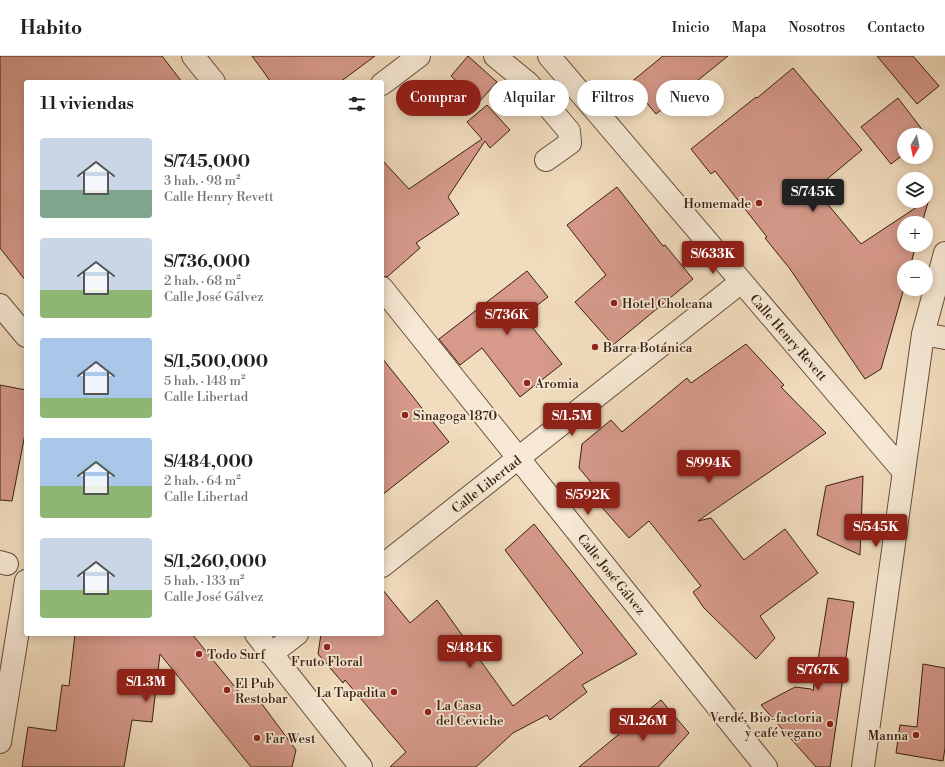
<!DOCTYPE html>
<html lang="es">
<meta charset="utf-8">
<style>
body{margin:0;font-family:"Libre Bodoni",serif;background:#f2f2f2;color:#202124;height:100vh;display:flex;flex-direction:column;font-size:15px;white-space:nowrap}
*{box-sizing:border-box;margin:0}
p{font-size:13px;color:#757577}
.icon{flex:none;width:22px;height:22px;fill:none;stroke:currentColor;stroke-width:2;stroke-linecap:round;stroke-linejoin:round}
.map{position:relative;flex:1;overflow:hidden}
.side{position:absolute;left:24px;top:24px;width:360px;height:556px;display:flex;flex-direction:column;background:#fff;border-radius:4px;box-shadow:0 2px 10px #0003}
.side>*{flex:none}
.top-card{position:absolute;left:396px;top:24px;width:380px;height:36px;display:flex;gap:8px}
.needle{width:26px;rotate:189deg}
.buttons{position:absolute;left:897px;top:72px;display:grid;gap:8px}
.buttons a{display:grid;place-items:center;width:36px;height:36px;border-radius:50%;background:#fff;box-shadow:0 2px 10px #0003;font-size:20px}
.price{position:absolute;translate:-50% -34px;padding:0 9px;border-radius:4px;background:#8f2418;color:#fff;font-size:13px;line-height:26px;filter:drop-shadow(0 1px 2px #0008)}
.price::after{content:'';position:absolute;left:50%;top:24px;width:12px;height:9px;margin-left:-6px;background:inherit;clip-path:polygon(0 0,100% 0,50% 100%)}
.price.current{background:#222;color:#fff}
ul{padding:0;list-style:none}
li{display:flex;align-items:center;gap:12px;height:100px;padding:0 16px}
li span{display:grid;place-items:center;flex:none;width:112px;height:80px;border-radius:4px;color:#555}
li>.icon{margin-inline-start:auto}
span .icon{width:48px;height:48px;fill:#fffc;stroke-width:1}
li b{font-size:17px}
h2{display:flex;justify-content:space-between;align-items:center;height:48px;padding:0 16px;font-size:17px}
.pill{padding:0 14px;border-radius:18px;background:#fff;box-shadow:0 2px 10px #0003;font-size:14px;line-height:36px}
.pill.current{background:#8f2418;color:#fff}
header{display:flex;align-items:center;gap:24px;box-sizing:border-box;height:56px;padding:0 20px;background:#fff;border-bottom:1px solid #e0e0e0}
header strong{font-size:19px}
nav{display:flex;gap:22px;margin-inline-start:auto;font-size:14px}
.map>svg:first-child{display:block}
.building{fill:#d6998a;stroke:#382010}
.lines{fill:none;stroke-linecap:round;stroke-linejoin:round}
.minor-casing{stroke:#664f3b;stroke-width:24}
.minor{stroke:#f6e8d4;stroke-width:22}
.poi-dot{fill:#8f2418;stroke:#f6e8d4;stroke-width:1.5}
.labels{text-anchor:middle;stroke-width:3.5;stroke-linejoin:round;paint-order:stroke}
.poi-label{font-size:13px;fill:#382010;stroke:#f6e8d4;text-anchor:start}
.street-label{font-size:13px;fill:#382010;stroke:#f6e8d4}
</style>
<header>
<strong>Habito</strong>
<nav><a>Inicio</a><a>Mapa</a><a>Nosotros</a><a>Contacto</a></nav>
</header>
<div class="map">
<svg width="945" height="711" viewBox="0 0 945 711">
<rect width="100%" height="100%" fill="#f1dcbd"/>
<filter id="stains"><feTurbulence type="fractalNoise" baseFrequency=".005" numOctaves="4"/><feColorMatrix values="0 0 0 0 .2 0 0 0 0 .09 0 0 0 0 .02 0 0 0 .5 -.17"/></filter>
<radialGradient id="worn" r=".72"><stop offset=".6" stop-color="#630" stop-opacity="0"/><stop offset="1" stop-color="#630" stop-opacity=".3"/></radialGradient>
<path class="building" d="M0,0h162l20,26h-156v199l-26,-33z
M252,0h123l-35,26h-69z
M468,0l29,26 -18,20 -28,-26z
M663,0h65l-72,58 -26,-31z
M877,0h36l26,30 -22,18z
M793,12l69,82 -47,39 46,55 68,-45 -7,24h-18v22h12l-6,22h-6v21l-23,81 -16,10 -75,-110 -25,-31 2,-1 -52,-66 -4,3 -20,-25 65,-52 1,1z
M898,42l29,38 -23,-1v19l-13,10 -30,-37z
M487,49l23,25 -20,18 -5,-7 -37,56 11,17 -43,29 4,5 -33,29 -5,-1v-116l27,29 73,-50 -15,-17z
M617,131l46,59 2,-1 28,34 -80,66 -38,-43 31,-27 -39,-50z
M527,215l21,26 -25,19 39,48 -42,33 -38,-49 -22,17 -21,-26z
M746,288l38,41 -3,2 45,46 -128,88 13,-3 33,42 41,-31 33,44 -58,43 15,22 -19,21 -52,-51 -11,-16 8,-6 -52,-65 -20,17 -30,-34 6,-5 -26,-31 3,-24 29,-24 11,12 65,-54 4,5z
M382,302l67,84 -67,53z
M0,329l26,5v39l-14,72 -12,-1z
M863,420l-3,79 -43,-20 9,-49z
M534,468l103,130 -55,31 5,7 -37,28 -3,-5 -34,18 -37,34h-86l16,-15 -61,-72 -2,3 -25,-29 3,-20h61v-45l28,34 27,-23 76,106 70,-53 -78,-103z
M828,542l26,4 -24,165h-14l-55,-62 34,-18 16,2 2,2z
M75,578h117l56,69 8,-7 40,54 -4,17h-41l-91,-113 -8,68 -20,-2 -8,47h-102l6,-40 28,4 6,-46 7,1z
M923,608l22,4v80l-2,13 -47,-8 4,-28 17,2z
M661,644l28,33 -31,34h-79z"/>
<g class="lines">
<g class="minor-casing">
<path id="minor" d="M193,0l21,26
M495,0l33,27 41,48 1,12 -24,17
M549,0l355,416
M382,28l37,-28
M382,232l384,479
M0,249l26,31
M923,278l22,4
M0,506l7,2
M382,510l359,-284
M256,578l105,133
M271,598l26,-20
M0,686l26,-161
M863,711l60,-433 22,-81"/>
</g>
<use href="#minor" class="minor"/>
</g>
<g class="poi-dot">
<circle cx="759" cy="147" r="4"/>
<circle cx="614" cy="247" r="4"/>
<circle cx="595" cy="291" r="4"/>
<circle cx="527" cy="327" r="4"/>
<circle cx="405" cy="359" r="4"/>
<circle cx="327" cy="591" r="4"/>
<circle cx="199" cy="598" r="4"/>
<circle cx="227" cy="634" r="4"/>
<circle cx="394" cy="636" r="4"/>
<circle cx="428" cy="656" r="4"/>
<circle cx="830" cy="668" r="4"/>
<circle cx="916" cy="679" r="4"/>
<circle cx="257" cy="682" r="4"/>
</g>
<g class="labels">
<g class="poi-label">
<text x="751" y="152" text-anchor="end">Homemade</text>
<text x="622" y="252">Hotel Cholcana</text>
<text x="603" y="296">Barra Botánica</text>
<text x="535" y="332">Aromia</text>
<text x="413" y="364">Sinagoga 1870</text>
<text x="207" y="603">Todo Surf</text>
<text x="327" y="610" text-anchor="middle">Fruto Floral</text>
<text x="235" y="632">El Pub<tspan x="235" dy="15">Restobar</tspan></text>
<text x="386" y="641" text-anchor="end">La Tapadita</text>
<text x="436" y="654">La Casa<tspan x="436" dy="15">del Ceviche</tspan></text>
<text x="822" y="666" text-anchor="end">Verdé, Bio-factoria<tspan x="822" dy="15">y café vegano</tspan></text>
<text x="908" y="684" text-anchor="end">Manna</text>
<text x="265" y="687">Far West</text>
</g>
<g class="street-label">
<text transform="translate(789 281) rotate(49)" y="5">Calle Henry Revett</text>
<text transform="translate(486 428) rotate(-38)" y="5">Calle Libertad</text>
<text transform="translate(612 518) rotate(51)" y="5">Calle José Gálvez</text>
</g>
</g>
<rect width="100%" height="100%" filter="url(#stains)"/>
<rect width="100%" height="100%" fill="url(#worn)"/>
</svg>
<div class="buttons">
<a><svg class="needle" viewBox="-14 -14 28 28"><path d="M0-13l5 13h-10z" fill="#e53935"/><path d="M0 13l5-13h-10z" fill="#757577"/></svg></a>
<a><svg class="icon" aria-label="layers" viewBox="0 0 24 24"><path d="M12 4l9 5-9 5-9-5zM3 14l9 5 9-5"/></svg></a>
<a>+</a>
<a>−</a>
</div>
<b class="price current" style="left:813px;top:157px">S/745K</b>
<b class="price" style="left:713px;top:219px">S/633K</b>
<b class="price" style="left:507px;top:280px">S/736K</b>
<b class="price" style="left:572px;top:381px">S/1.5M</b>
<b class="price" style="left:709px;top:428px">S/994K</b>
<b class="price" style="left:588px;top:460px">S/592K</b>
<b class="price" style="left:876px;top:492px">S/545K</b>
<b class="price" style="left:470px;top:613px">S/484K</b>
<b class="price" style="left:818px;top:635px">S/767K</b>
<b class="price" style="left:146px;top:647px">S/1.3M</b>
<b class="price" style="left:643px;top:686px">S/1.26M</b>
<div class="top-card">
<a class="pill current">Comprar</a>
<a class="pill">Alquilar</a>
<a class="pill">Filtros</a>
<a class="pill">Nuevo</a>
</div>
<section class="side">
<h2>11 viviendas<svg class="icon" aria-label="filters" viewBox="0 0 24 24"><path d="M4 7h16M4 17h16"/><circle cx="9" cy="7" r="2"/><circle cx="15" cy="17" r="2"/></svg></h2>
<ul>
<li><span style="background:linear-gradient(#c9d6e8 65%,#7fa58c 0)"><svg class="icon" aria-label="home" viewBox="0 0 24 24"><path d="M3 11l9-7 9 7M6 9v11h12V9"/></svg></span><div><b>S/745,000</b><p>3 hab. · 98 m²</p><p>Calle Henry Revett</p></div></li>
<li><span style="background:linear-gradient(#c9d6e8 65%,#8fb573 0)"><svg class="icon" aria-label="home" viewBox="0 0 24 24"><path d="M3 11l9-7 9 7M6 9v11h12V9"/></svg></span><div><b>S/736,000</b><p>2 hab. · 68 m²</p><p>Calle José Gálvez</p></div></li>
<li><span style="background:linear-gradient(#a9c7e8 75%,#8fb573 0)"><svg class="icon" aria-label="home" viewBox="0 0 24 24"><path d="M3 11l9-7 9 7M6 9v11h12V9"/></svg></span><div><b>S/1,500,000</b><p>5 hab. · 148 m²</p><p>Calle Libertad</p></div></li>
<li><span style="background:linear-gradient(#a9c7e8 60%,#8fb573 0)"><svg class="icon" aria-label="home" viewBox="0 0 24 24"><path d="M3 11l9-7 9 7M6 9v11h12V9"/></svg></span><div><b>S/484,000</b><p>2 hab. · 64 m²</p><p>Calle Libertad</p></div></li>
<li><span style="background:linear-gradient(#c9d6e8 65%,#8fb573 0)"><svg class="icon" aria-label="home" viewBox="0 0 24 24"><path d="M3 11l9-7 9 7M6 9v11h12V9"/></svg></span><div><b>S/1,260,000</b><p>5 hab. · 133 m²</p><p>Calle José Gálvez</p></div></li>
</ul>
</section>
</div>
